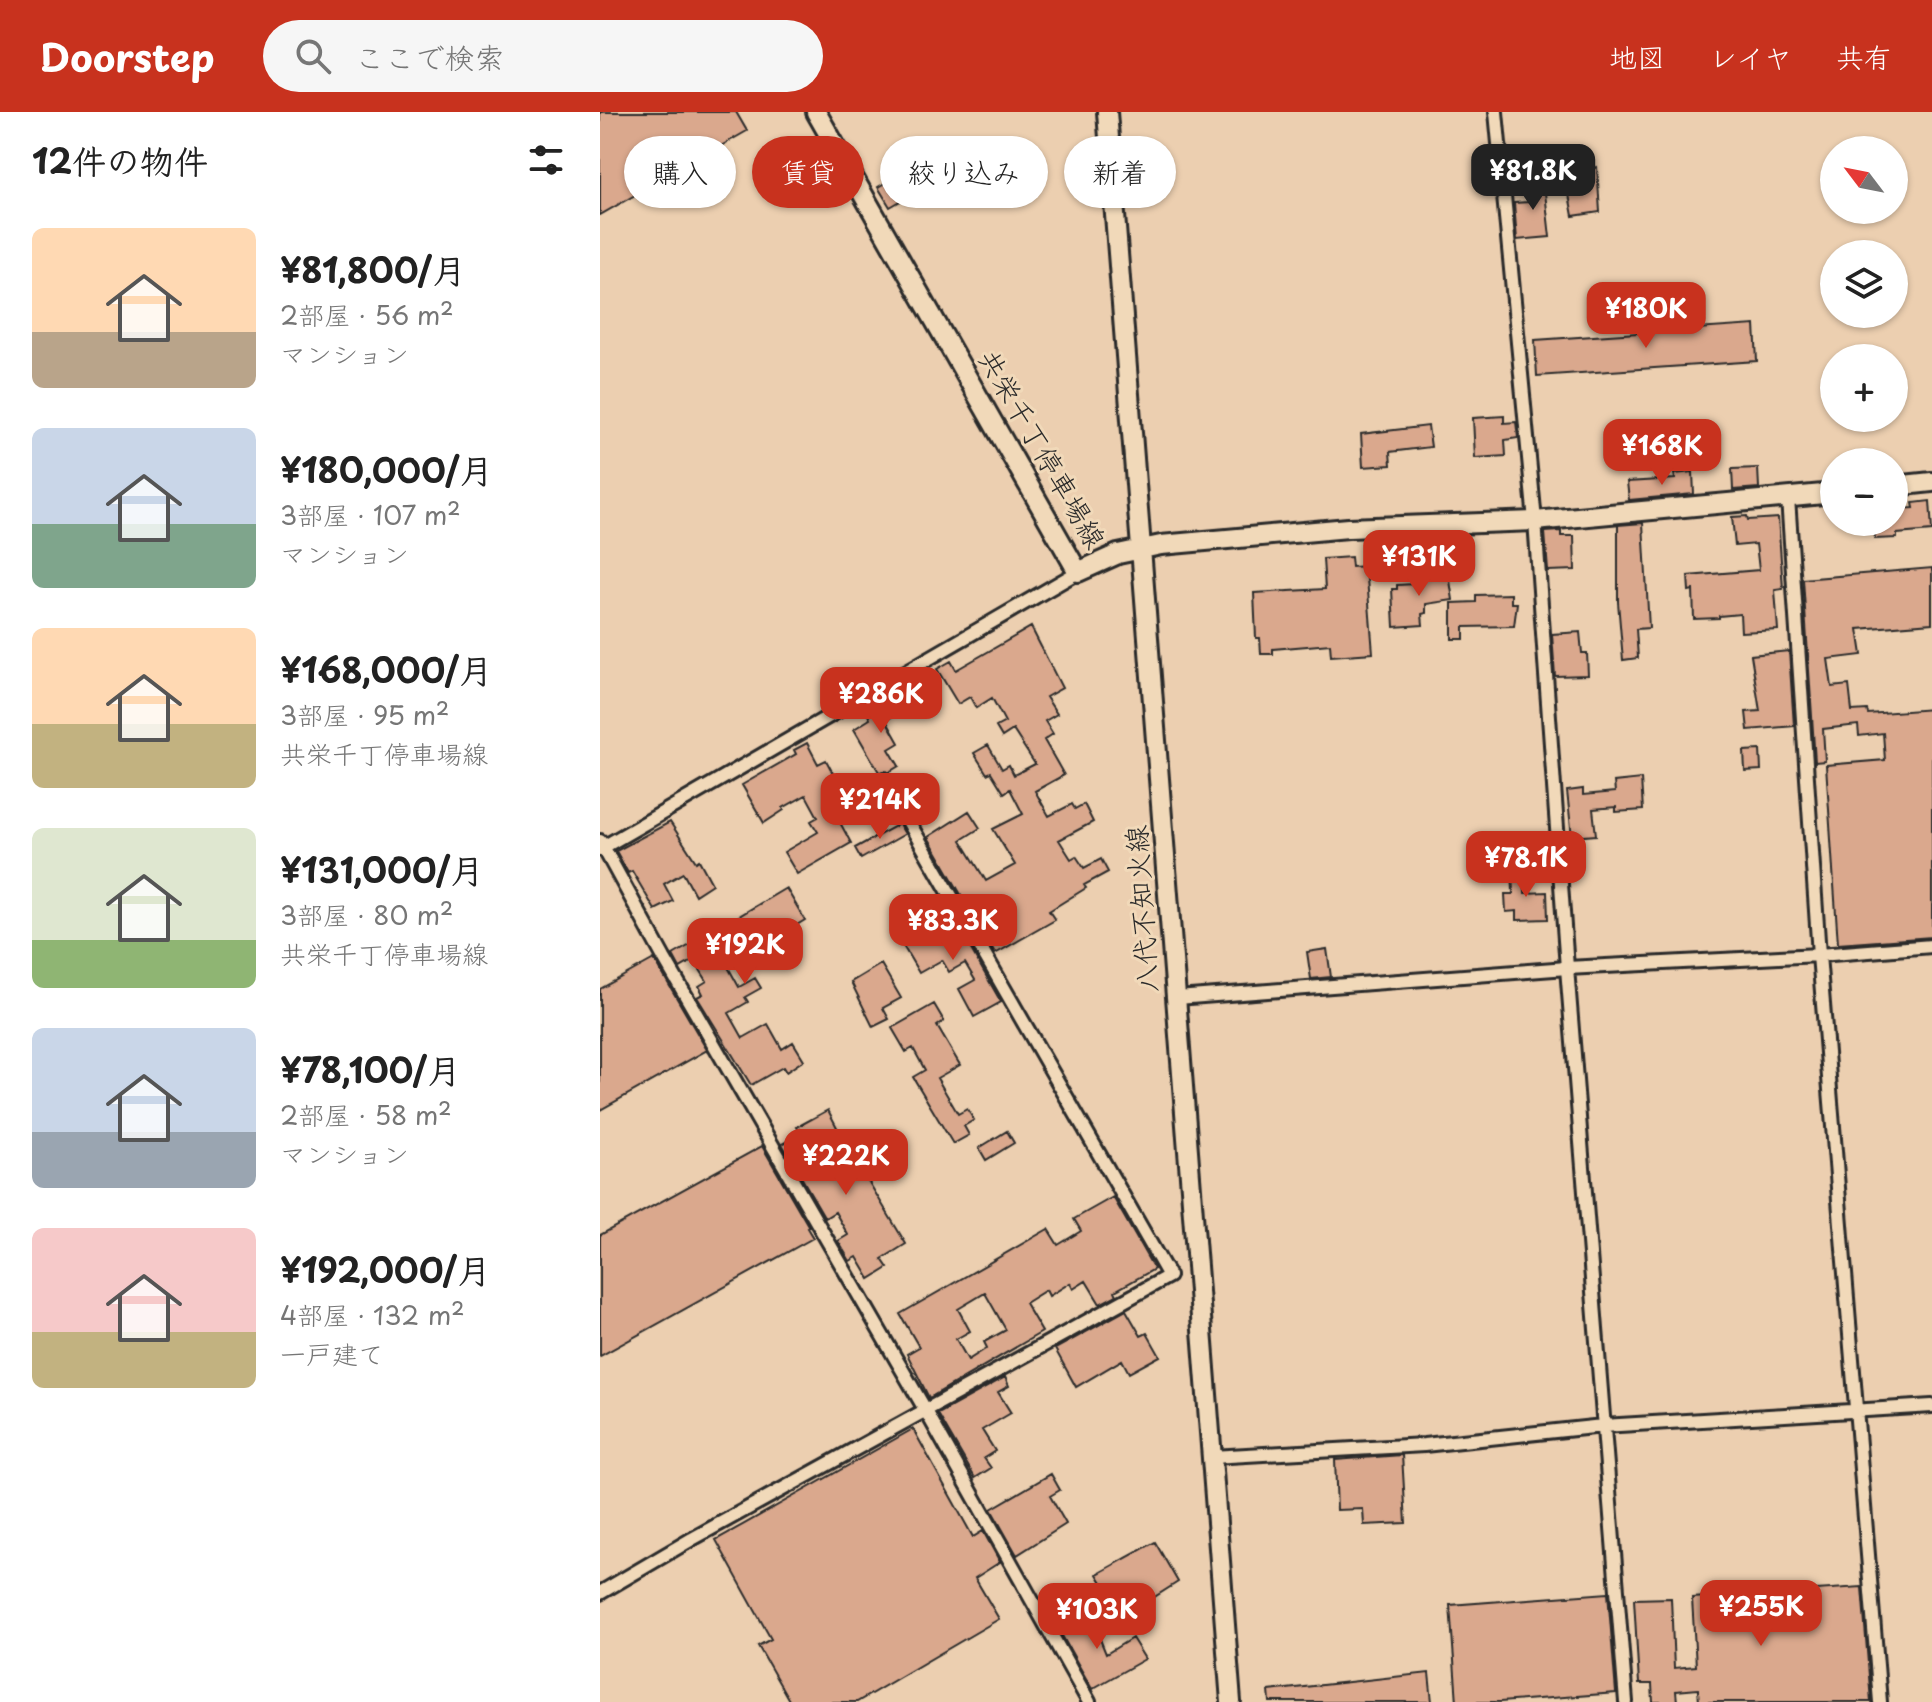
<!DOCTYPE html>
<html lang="ja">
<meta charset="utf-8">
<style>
body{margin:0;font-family:"Playpen Sans","Klee One",sans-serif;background:#f6f6f6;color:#222;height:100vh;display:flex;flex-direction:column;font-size:30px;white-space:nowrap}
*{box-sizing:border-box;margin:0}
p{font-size:26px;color:#767676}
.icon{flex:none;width:44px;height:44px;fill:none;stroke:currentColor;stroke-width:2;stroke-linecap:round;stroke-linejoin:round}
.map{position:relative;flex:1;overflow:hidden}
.drawer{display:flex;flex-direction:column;background:#fff;width:600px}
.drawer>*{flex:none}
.banner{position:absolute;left:24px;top:24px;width:760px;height:72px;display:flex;gap:16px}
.needle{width:52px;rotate:302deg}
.fabs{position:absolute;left:1220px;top:24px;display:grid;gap:16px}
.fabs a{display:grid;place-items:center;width:88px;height:88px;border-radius:50%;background:#fff;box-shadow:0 2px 6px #0004;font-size:40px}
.price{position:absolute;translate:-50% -68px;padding:0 18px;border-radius:16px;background:#c8321e;color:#fff;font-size:26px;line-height:52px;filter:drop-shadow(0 2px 4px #0008)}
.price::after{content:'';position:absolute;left:50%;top:48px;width:24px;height:18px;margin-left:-12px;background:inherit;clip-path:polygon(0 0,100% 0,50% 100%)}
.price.current{background:#222;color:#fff}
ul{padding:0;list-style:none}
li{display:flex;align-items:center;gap:24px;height:200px;padding:0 32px}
li span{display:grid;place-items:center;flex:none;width:224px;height:160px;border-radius:12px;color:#555}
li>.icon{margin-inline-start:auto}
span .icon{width:96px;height:96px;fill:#fffc;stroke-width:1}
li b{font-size:34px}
h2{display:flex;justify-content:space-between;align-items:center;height:96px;padding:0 32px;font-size:34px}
.tag{padding:0 28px;border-radius:36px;background:#fff;box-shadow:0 2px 6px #0004;font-size:28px;line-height:72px}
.tag.current{background:#c8321e;color:#fff}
header{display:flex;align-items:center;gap:48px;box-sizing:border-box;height:112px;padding:0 40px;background:#c8321e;color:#fff}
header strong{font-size:38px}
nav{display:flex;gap:44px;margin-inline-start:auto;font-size:28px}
.search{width:560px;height:72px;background:#f6f6f6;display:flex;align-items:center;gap:20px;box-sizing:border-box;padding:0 28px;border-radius:44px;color:#767676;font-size:30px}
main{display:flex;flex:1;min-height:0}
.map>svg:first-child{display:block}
.building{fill:#daa88d;stroke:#2b2b2b;stroke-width:2;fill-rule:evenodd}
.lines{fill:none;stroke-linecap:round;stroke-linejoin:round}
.minor-casing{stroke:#2b2b2b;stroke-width:18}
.secondary-casing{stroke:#2b2b2b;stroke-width:24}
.minor{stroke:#f1d9b9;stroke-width:12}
.secondary{stroke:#f1d9b9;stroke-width:18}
.labels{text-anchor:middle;stroke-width:6;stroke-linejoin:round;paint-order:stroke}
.street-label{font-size:28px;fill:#2b2b2b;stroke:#f1d9b9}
</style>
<header>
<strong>Doorstep</strong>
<div class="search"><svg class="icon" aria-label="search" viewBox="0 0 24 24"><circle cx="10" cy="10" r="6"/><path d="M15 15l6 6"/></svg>ここで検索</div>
<nav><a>地図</a><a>レイヤ</a><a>共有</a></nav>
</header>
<main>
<section class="drawer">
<h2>12件の物件<svg class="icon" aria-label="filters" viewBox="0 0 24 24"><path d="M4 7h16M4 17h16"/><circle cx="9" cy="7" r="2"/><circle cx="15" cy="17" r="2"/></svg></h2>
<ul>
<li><span style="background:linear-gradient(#ffd9b3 65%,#b9a48a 0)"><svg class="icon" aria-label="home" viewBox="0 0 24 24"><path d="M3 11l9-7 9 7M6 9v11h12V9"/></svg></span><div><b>¥81,800/月</b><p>2部屋 · 56 m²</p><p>マンション</p></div></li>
<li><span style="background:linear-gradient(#c9d6e8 60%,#7fa58c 0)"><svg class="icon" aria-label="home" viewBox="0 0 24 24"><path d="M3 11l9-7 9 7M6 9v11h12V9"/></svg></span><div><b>¥180,000/月</b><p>3部屋 · 107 m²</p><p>マンション</p></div></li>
<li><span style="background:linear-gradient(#ffd9b3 60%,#c2b280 0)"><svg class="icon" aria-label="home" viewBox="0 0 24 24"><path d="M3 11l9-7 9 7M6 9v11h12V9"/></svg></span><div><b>¥168,000/月</b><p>3部屋 · 95 m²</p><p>共栄千丁停車場線</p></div></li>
<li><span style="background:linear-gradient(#dfe7d0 70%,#8fb573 0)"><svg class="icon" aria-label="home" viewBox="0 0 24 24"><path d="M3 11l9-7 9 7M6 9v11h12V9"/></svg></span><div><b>¥131,000/月</b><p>3部屋 · 80 m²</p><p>共栄千丁停車場線</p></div></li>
<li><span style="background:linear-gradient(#c9d6e8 65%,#9aa5b1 0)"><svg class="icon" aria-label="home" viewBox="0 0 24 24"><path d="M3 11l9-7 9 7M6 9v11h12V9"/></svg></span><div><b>¥78,100/月</b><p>2部屋 · 58 m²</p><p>マンション</p></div></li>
<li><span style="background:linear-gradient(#f6c9c9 65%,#c2b280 0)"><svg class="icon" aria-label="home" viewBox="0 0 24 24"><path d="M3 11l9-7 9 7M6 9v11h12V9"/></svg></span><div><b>¥192,000/月</b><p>4部屋 · 132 m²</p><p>一戸建て</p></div></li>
</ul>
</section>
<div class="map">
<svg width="1332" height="1590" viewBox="0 0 1332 1590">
<rect width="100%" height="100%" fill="#eccfb0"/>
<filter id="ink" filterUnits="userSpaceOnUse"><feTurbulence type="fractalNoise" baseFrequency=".0125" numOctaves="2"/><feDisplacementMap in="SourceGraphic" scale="16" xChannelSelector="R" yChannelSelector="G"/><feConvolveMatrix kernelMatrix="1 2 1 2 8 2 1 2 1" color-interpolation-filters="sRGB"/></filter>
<g filter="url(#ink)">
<path class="building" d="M0,0h136l11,19 -147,84z
M997,55l3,45 -27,4 -8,-43z
M309,57l12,20 -31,18 -12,-20z
M943,63l7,62 -33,3 -3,-37 14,-1 -3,-25z
M1155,213l2,36 -220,15 -2,-36z
M904,304v7l12,-1 2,16 -13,2 1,16 -31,2 -2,-40z
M828,314l3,21 -41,5 1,13 -28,2 -2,-33z
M1158,356l1,20 -26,2 -1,-21z
M1093,360l1,22 -65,6 -2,-18 48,-3 -1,-5z
M1330,389l2,30 -35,3v4l-22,1 -1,-17h20v-13l20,-1 -1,-5z
M1147,404l1,4 30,-2 5,71 -8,1 3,40 -37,2 -1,-18 -21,2v2l-25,1 -1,-29 -4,1 -1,-15 71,-6 -3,-26 -21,2 -3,-29z
M1043,411l6,105 -13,1 2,29 -15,2 -5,-58v-77z
M961,419v5h13l1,34 -27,1 -3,-39z
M751,445l1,10 14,-1 7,87 -42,3 -1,-12 -57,5v5h-12l-1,-16h-4l-2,-45 71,-4 -2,-30z
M1332,456v55l-74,6 4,26 -34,4 4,28 17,-2 3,26 15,-1 1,4 64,-5v228l-94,7 -12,-179 59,-5 -2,-27 -24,3 -1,-11 -35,4 2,32 -10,1 -12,-183z
M849,462l4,26 -27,4v9l-4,1 1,11 -29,2 -2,-38h5v-4l17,-1 -1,-7z
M911,482v9h6l-3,23 -50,1v12h-12v-36l24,-1v-7z
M431,515l31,61 -16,9 11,17 -12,7 8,13 -9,6 20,35 -29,16 14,25 23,-12 3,5 9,-5 9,18 -34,18 12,19 5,-3 8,12 17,-9 7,13 -24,13 2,3 -37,23 6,9 -60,34 -67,-117 41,-26 11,17 -19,12 25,41 29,-16 -22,-36 30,-15 -13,-25 -6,4 -13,-21 -4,2 -13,-21 14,-8 14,24 7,-4 5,10 21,-11 -22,-34 -11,7 -6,-10 9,-5 -13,-24 -16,10 -6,-11 -12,7 -21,-35 14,-8 5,9z
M980,520l2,21h5l1,22 -33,1 -3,-42z
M1189,539l5,75 -46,4 -2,-18 14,-1 -9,-56z
M295,584l9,14 -18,10 13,23 -10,6 10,17 -10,6h-10l-25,-43 16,-10 -3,-6z
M207,631l11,21 8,-4 18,34 -15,8 22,41 -54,31 -13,-22 34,-20 -7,-11 7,-4 -12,-22 -23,13 1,2 -20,13 -22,-38 54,-31 -2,-4z
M1160,638l1,20 -16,1 -1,-20z
M1041,667l2,31 -27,2v-5l-23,2 3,26 -24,2 -5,-46 16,-2v6l32,-3 -1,-10z
M70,710l26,40 3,-2 13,24 -17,11 -12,-22 -19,11 9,17 -18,9 -23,-39 -4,2 -12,-22z
M299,712l6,10 -44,25 -6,-11z
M912,753h12l1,28 22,-1 1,27 -31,1v-9l-11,1 -1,-18h8z
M186,776l19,32 -77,47 11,20 16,-9 6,10 -16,9 3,5 -19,11 14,25 25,-14 14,25 11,-7 11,18 -18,12 -3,-5 -32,18 -54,-88 6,-3 -4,-8 8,-5 -13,-21 -14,8 -7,-13 29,-17 12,18 25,-17 -10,-17z
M352,804l49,86 -27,15 -15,-28 16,-9 -10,-17 -16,9 -7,-12 -23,13 -17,-29z
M727,837l4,28 -20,2 -4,-27z
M54,847l53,91 -107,60v-121z
M281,852l20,34 -18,10 6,11 -16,8 -22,-45z
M334,892l10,17 -7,5 23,39 -23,13 21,36 9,-5 7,11 -10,6 5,9 -16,9 -40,-67 12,-7 -12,-22 -7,4 -14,-24z
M228,998l13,25 -33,18 11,20 33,-19 54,90 -24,15 6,9 -18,11 -13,-22 -7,4 -12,-20 10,-6 -13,-23 -10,6 -43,-74 19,-10 -4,-7z
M407,1019l7,12 -28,17 -7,-12z
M162,1034l47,81 -2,1 6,10 -213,118v-121z
M513,1085l41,72 -39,22 2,4 -17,9 -14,-23 -13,8 -3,-6 -21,13 -3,-6 -21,13 17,29 -113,66 -22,-44 12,-7 -19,-33 148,-85 10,16 23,-14 -7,-12zM385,1181l21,37 -22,12 3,6 -19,12 -12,-21 14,-8 -12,-22z
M526,1198l15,26 6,-3 13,23 -31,17 -7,-13 -46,27 -21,-38z
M405,1265l4,9 -11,6 13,21 -29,17 13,21 -11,7 7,10 -16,10 -37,-64z
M313,1317l60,108 10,-6 17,31 -25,16 24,41 -142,83h-67l-32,-56 13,-7 -55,-99z
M802,1343l4,68 -42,2 -1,-16 -26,1 -2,-50z
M451,1362l9,16 -10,6 16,28 -49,31 -26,-46z
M555,1430l23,40 -55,35 -26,-43z
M1262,1475l9,115h-172l-1,-13 -22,2 1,11h-24l-1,-18h-13l-5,-85 37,-1 3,70 22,-2 -4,-68z
M1008,1481l8,100 -116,9h-43l-7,-97z
M489,1500l17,42 26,-16 13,21 -53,30 -36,-64z
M829,1561l3,29h-162l-1,-11z"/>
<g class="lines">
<g class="minor-casing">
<path id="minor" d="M896,0l39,409 32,447 59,734
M1188,386l31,457 61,747
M0,729l64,117 262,453 163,291
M0,737l478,-277
M577,886l390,-30 252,-13 113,-9
M612,1345l212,-12 179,-19 329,-20
M0,1481l92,-54 477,-263 -285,-497"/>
</g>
<g class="secondary-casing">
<path id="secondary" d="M216,0l262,460 40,-18 43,-9 187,-17 187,-7 299,-28
M507,0l124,1590
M1294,374l38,-4"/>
</g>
<use href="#minor" class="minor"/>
<use href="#secondary" class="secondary"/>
</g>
</g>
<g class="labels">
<g class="street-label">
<text transform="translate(442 337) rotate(60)" y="10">共栄千丁停車場線</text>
<text transform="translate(542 797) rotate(-94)" y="10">八代不知火線</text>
</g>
</g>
</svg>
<div class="fabs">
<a><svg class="needle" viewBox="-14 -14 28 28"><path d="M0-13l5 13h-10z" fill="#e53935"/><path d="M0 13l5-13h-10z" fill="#767676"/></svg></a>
<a><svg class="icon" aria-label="layers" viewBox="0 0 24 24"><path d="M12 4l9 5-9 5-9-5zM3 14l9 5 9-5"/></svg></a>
<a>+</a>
<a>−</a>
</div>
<b class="price current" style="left:933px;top:100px">¥81.8K</b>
<b class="price" style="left:1046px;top:238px">¥180K</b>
<b class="price" style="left:1062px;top:375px">¥168K</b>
<b class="price" style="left:819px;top:486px">¥131K</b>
<b class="price" style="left:281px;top:623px">¥286K</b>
<b class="price" style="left:280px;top:729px">¥214K</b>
<b class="price" style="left:926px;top:787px">¥78.1K</b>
<b class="price" style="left:353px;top:850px">¥83.3K</b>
<b class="price" style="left:145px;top:874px">¥192K</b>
<b class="price" style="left:246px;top:1085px">¥222K</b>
<b class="price" style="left:1161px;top:1536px">¥255K</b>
<b class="price" style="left:497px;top:1539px">¥103K</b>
<div class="banner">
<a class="tag">購入</a>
<a class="tag current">賃貸</a>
<a class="tag">絞り込み</a>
<a class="tag">新着</a>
</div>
</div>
</main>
